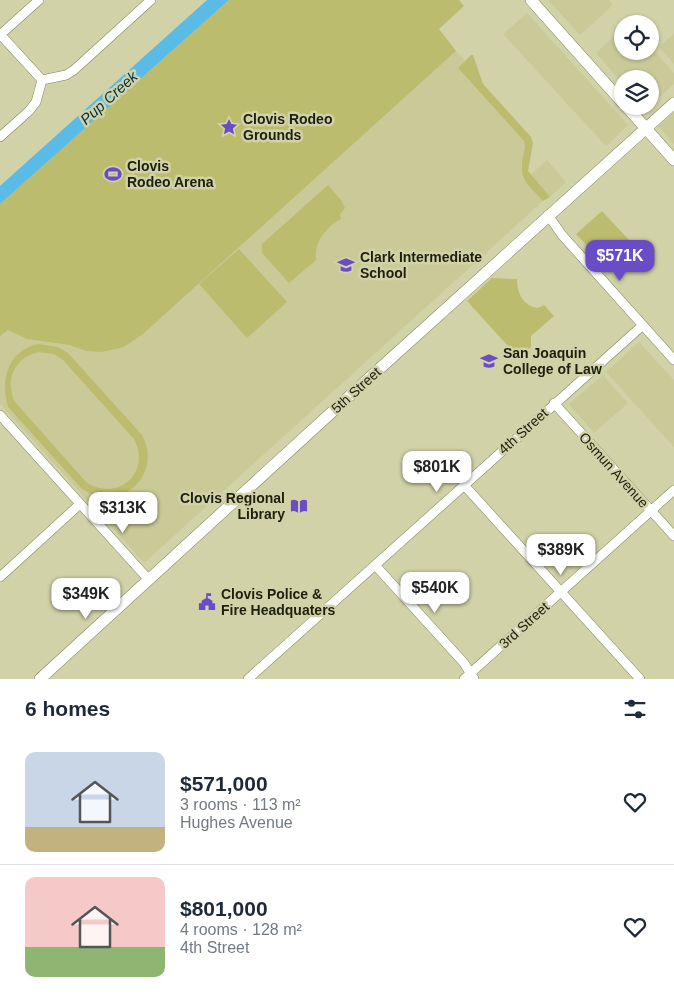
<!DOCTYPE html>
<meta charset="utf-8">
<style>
body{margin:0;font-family:Arial,sans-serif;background:#f6f6f7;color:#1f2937;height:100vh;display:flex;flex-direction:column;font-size:19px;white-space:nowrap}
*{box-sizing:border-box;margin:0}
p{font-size:16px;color:#747a83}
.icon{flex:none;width:28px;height:28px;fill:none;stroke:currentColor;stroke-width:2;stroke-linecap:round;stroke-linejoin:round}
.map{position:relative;height:679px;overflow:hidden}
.sheet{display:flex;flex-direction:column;background:#fff;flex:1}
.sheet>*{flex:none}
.tools{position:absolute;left:614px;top:15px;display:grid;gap:10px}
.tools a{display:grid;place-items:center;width:45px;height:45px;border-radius:50%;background:#fff;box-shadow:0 1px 4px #0004;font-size:25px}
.price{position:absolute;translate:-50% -42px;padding:0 11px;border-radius:10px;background:#fff;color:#222;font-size:16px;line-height:32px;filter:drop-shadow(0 1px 2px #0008)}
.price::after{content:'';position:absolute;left:50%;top:30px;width:15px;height:11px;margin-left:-8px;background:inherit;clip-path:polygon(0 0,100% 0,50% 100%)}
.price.current{background:#684dc6;color:#fff}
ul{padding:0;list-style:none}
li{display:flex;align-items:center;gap:15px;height:125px;padding:0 25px}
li+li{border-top:1px solid #e0e1e3}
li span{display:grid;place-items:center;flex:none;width:140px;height:100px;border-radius:10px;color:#555}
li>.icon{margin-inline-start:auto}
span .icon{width:60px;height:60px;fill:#fffc;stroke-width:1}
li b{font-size:21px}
h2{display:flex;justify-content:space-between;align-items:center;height:60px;padding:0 25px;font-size:21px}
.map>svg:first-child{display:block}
.built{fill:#c9ca97}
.green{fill:#bcbc6e;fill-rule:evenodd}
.water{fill:#5abce6}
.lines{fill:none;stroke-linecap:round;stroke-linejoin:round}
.minor-casing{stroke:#83835b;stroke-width:10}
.major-casing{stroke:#83835b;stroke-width:12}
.minor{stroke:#fff;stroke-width:9}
.major{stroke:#fff;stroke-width:11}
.labels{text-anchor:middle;stroke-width:5;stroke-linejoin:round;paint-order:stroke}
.poi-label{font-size:14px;font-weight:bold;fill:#1f1f0e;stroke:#d1d2a8;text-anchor:start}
.street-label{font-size:14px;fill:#1f1f0e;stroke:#d1d2a8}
.water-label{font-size:15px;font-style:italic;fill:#013041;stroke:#d1d2a8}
</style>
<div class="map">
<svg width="674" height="679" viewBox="0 0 674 679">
<rect width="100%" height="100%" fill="#d1d2a8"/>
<path class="built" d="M548,0h61l4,5 -33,30z
M527,13l101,112 -22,21 -103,-112z
M622,29v22h28v-5l24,27v11l-24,22v-27h-28v4l-26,-30z
M674,34v30l-15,-17z
M456,51l9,10 -7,7 66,73 1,3 -4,24 4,12 18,21 -399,362 -144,-159v-68l8,-6 19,9 42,6 17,6 38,-4 19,-13z
M674,112v32l-16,-18z
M547,160l19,22 -16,15 -20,-22z
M639,342l35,38v67l-68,-75z
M603,375l25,28 -34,30 -25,-29z"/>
<path class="green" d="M229,0h230l5,6 -25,23 17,22 -313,283 -19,13 -22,5 -16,-1 -17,-6 -42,-6 -19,-9 -8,6v-132z
M471,55h2l10,29 48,53 2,6 -5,28 22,26 -7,4c-15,-17 -25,-21 -20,-45 1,-5 3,-10 1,-15l-66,-73z
M328,185l13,15 4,8 -5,6 1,5c-15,8 -27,23 -25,41l-27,23 -27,-30v-9z
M602,211l27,29 -26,23 -27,-29z
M239,249l48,53 -40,36 -48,-54z
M492,278l25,1c0,14 6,27 21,29l6,-3 10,11 -23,20v11l-12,11 -52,-57z
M39,344l19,3 10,6 74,82c22,41 -23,80 -61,53l-73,-81c-8,-28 0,-57 31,-63zM39,352l15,2 9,6 71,79c18,34 -17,64 -48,43l-71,-80c-11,-22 0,-45 24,-50z"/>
<path class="water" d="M207,0h22l-229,204v-18z"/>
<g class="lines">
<g class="minor-casing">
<path id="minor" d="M0,34l42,46
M0,35l39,-35
M0,137l29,-26 7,-9 6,-22 24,-5 8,-5 77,-70
M548,215l14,20 112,125
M554,403l120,133
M0,415l149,165
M464,485l176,194
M375,565l89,98 10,16
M0,577l80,-73
M248,679l395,-354
M464,679l210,-189"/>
</g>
<g class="major-casing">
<path id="major" d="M531,0l91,102
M626,106l48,54
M40,679l327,-299 307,-277"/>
</g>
<use href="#minor" class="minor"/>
<use href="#major" class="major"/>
</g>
<defs>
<g id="sight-bare" transform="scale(1.35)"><path d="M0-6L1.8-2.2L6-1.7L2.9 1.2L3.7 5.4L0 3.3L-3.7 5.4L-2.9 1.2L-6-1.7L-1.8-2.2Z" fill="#684dc6" stroke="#d1d2a8" stroke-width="2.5" paint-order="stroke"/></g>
<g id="stadium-bare" transform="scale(1.35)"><path d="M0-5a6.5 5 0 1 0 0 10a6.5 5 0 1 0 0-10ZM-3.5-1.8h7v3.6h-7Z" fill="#684dc6" stroke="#d1d2a8" stroke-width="2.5" paint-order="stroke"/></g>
<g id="school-bare" transform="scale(1.35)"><path d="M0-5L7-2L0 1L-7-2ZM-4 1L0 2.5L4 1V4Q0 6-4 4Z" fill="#684dc6" stroke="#d1d2a8" stroke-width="2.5" paint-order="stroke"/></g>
<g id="library-bare" transform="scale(1.35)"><path d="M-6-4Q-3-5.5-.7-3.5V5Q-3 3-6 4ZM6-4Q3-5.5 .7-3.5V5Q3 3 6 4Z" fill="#684dc6" stroke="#d1d2a8" stroke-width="2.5" paint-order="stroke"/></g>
<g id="civic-bare" transform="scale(1.35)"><path d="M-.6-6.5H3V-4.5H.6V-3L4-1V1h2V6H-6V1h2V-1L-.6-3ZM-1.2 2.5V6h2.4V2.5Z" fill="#684dc6" stroke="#d1d2a8" stroke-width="2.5" paint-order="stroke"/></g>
</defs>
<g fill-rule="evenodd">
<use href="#sight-bare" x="229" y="127"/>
<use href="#stadium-bare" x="113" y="174"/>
<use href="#school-bare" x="346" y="265"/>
<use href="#school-bare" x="489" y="361"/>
<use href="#library-bare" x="299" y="506"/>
<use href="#civic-bare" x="207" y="602"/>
</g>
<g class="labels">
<g class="poi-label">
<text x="243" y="124">Clovis Rodeo<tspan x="243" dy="16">Grounds</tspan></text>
<text x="127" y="171">Clovis<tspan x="127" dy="16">Rodeo Arena</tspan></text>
<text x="360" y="262">Clark Intermediate<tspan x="360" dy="16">School</tspan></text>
<text x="503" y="358">San Joaquin<tspan x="503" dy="16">College of Law</tspan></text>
<text x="285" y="503" text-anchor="end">Clovis Regional<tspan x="285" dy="16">Library</tspan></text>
<text x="221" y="599">Clovis Police &amp;<tspan x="221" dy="16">Fire Headquaters</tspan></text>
</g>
<g class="street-label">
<text transform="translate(356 390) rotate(-42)" y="5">5th Street</text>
<text transform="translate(523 431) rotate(-42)" y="5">4th Street</text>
<text transform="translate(614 470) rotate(48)" y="5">Osmun Avenue</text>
<text transform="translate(524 625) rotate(-42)" y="5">3rd Street</text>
</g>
<g class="water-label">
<text transform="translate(109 98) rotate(-42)" y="5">Pup Creek</text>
</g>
</g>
</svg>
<div class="tools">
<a><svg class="icon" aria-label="locate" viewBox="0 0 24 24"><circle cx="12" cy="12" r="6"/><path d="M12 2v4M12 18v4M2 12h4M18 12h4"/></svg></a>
<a><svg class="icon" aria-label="layers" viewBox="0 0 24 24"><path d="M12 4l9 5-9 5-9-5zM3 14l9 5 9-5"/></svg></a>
</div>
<b class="price current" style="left:620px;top:282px">$571K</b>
<b class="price" style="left:437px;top:493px">$801K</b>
<b class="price" style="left:123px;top:534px">$313K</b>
<b class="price" style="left:561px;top:576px">$389K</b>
<b class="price" style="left:435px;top:614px">$540K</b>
<b class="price" style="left:86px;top:620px">$349K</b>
</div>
<section class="sheet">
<h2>6 homes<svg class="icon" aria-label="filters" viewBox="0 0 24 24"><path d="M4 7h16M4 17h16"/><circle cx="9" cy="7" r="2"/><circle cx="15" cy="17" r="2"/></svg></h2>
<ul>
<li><span style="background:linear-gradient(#c9d6e8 75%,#c2b280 0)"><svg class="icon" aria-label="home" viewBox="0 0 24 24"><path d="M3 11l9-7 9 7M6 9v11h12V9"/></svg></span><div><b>$571,000</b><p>3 rooms · 113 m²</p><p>Hughes Avenue</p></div><svg class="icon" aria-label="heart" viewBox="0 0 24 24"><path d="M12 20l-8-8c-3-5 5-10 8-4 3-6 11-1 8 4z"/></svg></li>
<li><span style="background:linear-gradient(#f6c9c9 70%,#8fb573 0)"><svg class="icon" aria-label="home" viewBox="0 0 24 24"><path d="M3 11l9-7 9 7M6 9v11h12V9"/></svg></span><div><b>$801,000</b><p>4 rooms · 128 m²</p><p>4th Street</p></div><svg class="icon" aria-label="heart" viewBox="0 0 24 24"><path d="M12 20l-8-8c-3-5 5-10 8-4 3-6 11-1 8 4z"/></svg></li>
</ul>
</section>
